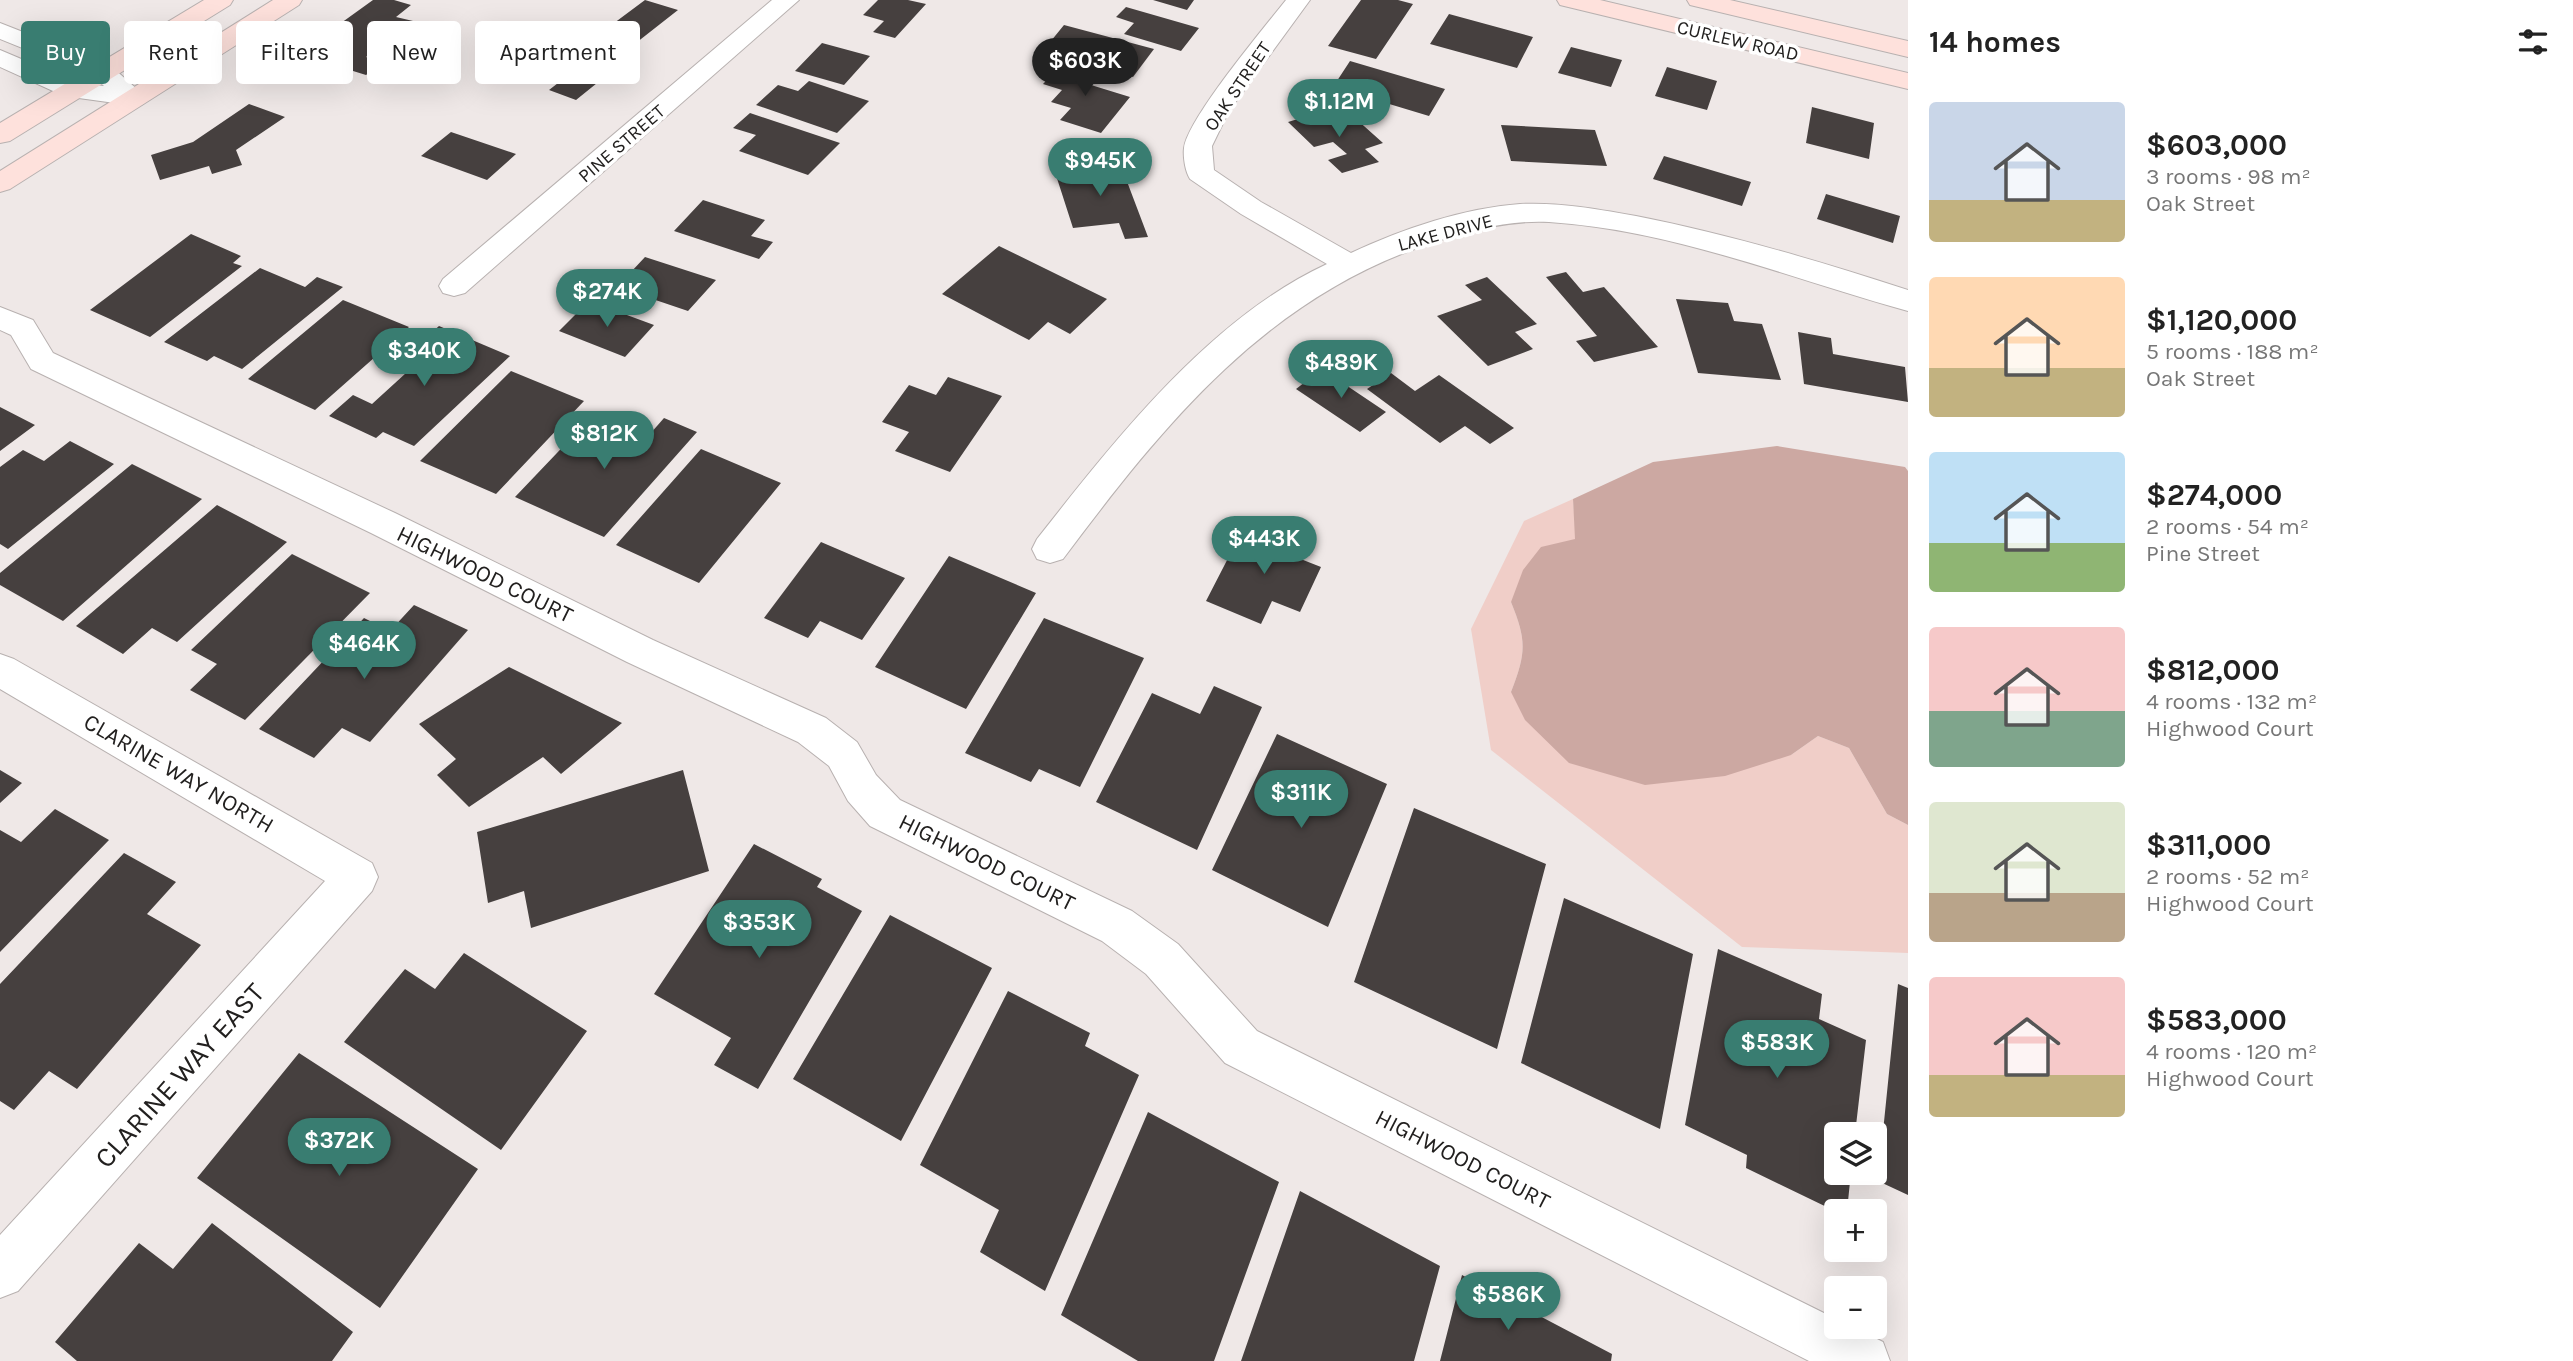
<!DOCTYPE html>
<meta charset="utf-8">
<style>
body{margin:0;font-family:Karla,sans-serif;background:#f6f6f6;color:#222;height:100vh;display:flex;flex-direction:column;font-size:26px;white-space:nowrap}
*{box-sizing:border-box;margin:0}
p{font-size:23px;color:#767676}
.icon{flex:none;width:38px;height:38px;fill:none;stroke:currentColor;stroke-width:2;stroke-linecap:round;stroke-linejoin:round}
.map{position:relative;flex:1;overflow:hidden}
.sheet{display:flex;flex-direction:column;background:#fff;width:665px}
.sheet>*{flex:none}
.top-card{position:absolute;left:21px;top:21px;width:665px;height:63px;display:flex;gap:14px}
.buttons{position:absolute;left:1824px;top:1122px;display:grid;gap:14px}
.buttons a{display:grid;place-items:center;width:63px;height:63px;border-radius:7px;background:#fff;box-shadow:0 7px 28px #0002;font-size:35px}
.price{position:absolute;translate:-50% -60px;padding:0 16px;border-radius:24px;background:#397d71;color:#fff;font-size:23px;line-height:46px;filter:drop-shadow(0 2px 4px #0008)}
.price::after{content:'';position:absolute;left:50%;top:42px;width:21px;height:16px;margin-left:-10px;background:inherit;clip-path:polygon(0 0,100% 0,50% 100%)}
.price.current{background:#222;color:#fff}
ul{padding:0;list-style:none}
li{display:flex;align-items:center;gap:21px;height:175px;padding:0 21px}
li span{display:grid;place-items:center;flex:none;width:196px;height:140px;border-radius:7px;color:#555}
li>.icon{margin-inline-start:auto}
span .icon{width:84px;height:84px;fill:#fffc;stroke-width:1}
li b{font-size:30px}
h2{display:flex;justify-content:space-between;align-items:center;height:84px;padding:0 21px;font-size:30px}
.chip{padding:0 24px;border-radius:7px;background:#fff;box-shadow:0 7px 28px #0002;font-size:24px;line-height:63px}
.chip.current{background:#397d71;color:#fff}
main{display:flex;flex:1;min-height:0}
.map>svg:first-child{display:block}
.green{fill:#f0cec8}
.water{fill:#cca8a2}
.building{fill:#46403f}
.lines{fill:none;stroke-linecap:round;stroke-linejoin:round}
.minor-casing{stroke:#b8b1b0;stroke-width:2}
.secondary-casing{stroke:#b8b1b0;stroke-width:2}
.minor{fill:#fff;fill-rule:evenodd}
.secondary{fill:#fee1dc;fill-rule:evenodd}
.labels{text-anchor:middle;stroke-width:7;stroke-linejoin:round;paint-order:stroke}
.far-street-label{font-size:19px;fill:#22201f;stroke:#fff}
.street-label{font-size:23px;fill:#22201f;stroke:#fff}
.near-street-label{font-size:28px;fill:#22201f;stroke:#fff}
</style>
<main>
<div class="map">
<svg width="1908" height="1361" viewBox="0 0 1908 1361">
<rect width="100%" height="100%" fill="#efe8e7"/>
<path class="green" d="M1573,499l3,40 -65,63c16,39 15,51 0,90l280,63 27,-19 31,12 38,66 21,11v128l-166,-6 -251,-197 -20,-121 53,-108z"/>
<path class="water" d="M1777,446l128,21 3,4v354l-21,-11 -38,-66 -31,-12 -27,19 -66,21 -80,9 -76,-22 -44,-43 -14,-28c15,-39 16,-51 0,-90l12,-32 18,-23 34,-8 -2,-40 80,-37z"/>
<path class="building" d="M373,0h21l17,5 -15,12 17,4 -47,36 17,5 -17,13 -68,-21z
M645,0l33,10 -51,40 -33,-12z
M878,0h30l18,4 -31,34 -22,-6 11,-11 -21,-6z
M1153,0h41l-7,10z
M1361,0h37l15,4 -37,55 -48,-13z
M1126,7l73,21 -18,23 -57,-17 10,-11 -18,-6z
M1449,14l84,23 -16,31 -87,-24z
M1064,25l90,24 -21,28 -91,-25z
M822,43l48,13 -26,29 -49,-14z
M1571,47l51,13 -11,27 -53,-14z
M1350,61l95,28 -16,27 -96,-29z
M1064,62l38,11 -11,12 39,12 -29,36 -41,-13 11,-12 -20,-6 11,-12 -19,-6z
M580,66l27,9 -31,25 -27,-10z
M1667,67l50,14 -10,29 -52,-14z
M809,81l60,20 -32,32 -81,-28 22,-20 20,6z
M249,104l36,13 -49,33 6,15 -30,9 -3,-8 -49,14 -9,-25 42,-13z
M1812,107l62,16 -5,36 -63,-16z
M1324,111l14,12 17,-5 28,25 -18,6 14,13 -37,11 -14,-13 19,-6 -14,-12 -19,5 -26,-25z
M750,113l90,30 -32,32 -69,-24 17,-16 -23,-7z
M1501,125l94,5 12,36 -96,-5z
M451,132l65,22 -29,26 -66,-24z
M1664,156l87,26 -9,24 -89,-27z
M1120,163l28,74 -23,2 -6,-16 -46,5 -19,-59z
M1826,194l74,22 -7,27 -76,-24z
M703,200l62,20 -14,16 22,6 -14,17 -85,-28z
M191,234l50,22 -8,7 9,3 -92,71 -60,-27z
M999,246l108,53 -37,35 -22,-12 -19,18 -87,-46z
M645,257l71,23 -28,31 -71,-24z
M260,268l45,19 12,-10 26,10 -101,82 -28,-13 -7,5 -43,-19z
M1566,272l17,20 21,-5 54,60 -64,15 -18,-21 21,-5 -51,-59z
M1487,277l50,47 -22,8 18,17 -45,17 -51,-50 45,-16 -17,-15z
M1676,299l52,4 6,18 28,3 19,56 -83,-7z
M343,300l66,27 -94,83 -67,-31z
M589,301l65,24 -29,32 -66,-26z
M439,326l71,30 -96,90 -31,-14 -7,6 -47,-22 24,-21 19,9 34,-31 -13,-6z
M1798,332l33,6 2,16 72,13 3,35 -104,-18z
M1322,369l64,43 -26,20 -64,-43z
M511,371l73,30 -88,93 -76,-33z
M1391,373l24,18 24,-16 75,53 -24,16 -25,-18 -25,17 -73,-54z
M948,377l54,19 -52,76 -55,-21 14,-19 -27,-10 27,-37 27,10z
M0,407l35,18 -35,26z
M597,411l53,23 14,-16 33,14 -93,105 -89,-40z
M70,441l44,23 -106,85 -8,-5v-77l23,-17 21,11z
M701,449l80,34 -82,100 -83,-38z
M132,464l70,35 -139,122 -63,-36v-12z
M217,505l70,37 -110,100 -25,-14 -29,26 -47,-28z
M1276,524l28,11 -11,21 28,11 -21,45 -28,-11 -11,23 -55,-23 34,-66 27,11z
M821,542l84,36 -43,62 -42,-19 -12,17 -44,-20z
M292,554l78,39 -125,127 -55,-30 27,-26 -26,-14z
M949,556l87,37 -70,116 -91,-42z
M414,605l54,25 -98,112 -28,-14 -28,30 -55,-29 105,-111 26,13z
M1044,618l100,40 -64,129 -41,-18 -8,13 -66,-29z
M509,667l113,56 -61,51 -18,-17 -74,50 -32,-32 19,-16 -37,-35z
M1214,686l48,21 -65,143 -101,-48 56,-109 48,21z
M1277,734l110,50 -59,143 -116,-57z
M0,770l22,13 -22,20z
M683,770l26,101 -178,57 -7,-37 -36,12 -11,-71z
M1414,808l132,56 -49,185 -143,-67z
M55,809l54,31 -109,112v-122l21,12z
M754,844l68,35 -5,8 45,24 -104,178 -44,-24 17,-27 -77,-44z
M124,853l52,29 -29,32 54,31 -124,144 -28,-18 -35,39 -14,-9v-117z
M1564,898l129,56 -33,175 -139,-66z
M890,915l102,53 -91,173 -108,-62z
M1718,949l104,45 -3,25 47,21 -11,94h-19v38h15l-4,39h-12l-89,-43 1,-13 -62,-30z
M464,953l123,78 -86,119 -157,-108 61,-73 30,20z
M1898,984l10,4v207l-30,-14z
M1008,991l82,42 -5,13 54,29 -94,216 -65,-39 19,-42 -79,-45z
M299,1053l179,116 -98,139 -183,-130z
M1148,1112l131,70 -65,179h-76l-77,-46z
M1300,1191l140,75 -26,95h-173z
M212,1223l141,109 -21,29h-255l-22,-19 84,-99 34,26z
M1462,1275l150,79 -1,7h-171z"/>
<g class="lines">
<g class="minor-casing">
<path id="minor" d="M772,0h27l-334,293 -11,3 -11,-3 -4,-7 4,-7z
M1286,0h24l-81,111 -17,35 2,24 47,32 90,51c51,-24 113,-45 169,-49 38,-2 78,5 116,12 92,18 183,45 272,74v21c-119,-33 -235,-81 -359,-89 -40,-2 -77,8 -114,20 -167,53 -271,182 -372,317l-13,4 -13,-4 -5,-10 5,-10c78,-99 173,-221 290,-275l-86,-50 -51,-35c-5,-8 -7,-22 -6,-31 4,-30 80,-120 102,-148z
M0,23l112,44 35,31 -4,6 -9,2 -12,-5 -7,2 -51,-7 -64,-29v-17l78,33 26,3 -10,-9 -94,-38z
M0,307l33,13 20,33 342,160 258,127 173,78 31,24 19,33 24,25 232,111 46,33 79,87 579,288v7h15l32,16 7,19h-81l-584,-298 -79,-89 -44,-33 -232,-115 -22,-25 -19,-35 -31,-24 -171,-80 -256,-129 -340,-164 -20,-34 -11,-5z
M0,654l14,5 358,204 6,14 -6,14 -354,400 -18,7v-63l325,-354 -325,-192z"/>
</g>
<g class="secondary-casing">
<path id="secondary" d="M204,0h29l-3,5 -220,136 -10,2v-20z
M273,0h29l-3,5 -289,184 -10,3v-21z
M1557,0h43l308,73v16l-348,-84z
M1687,0h43l178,41v16l-218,-52z"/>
</g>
<use href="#minor" class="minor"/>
<use href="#secondary" class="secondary"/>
</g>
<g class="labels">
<g class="far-street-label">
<text transform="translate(1738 40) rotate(13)" y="7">CURLEW ROAD</text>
<text transform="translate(1237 86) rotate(-56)" y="7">OAK STREET</text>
<text transform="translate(621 143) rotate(-41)" y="7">PINE STREET</text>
<text transform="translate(1445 232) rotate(-15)" y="7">LAKE DRIVE</text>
</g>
<g class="street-label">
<text transform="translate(485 574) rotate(26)" y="8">HIGHWOOD COURT</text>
<text transform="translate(179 773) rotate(30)" y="8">CLARINE WAY NORTH</text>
<text transform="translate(987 862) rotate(26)" y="8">HIGHWOOD COURT</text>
<text transform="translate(1463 1159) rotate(27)" y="8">HIGHWOOD COURT</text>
</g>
<g class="near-street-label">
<text transform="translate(179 1075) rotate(-48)" y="10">CLARINE WAY EAST</text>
</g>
</g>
</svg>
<div class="buttons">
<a><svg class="icon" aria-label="layers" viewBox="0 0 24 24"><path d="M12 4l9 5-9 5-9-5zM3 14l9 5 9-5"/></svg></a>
<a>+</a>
<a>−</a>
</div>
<b class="price current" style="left:1085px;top:98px">$603K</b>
<b class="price" style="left:1339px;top:139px">$1.12M</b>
<b class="price" style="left:1100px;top:198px">$945K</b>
<b class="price" style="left:607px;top:329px">$274K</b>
<b class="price" style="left:424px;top:388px">$340K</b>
<b class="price" style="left:1341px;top:400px">$489K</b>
<b class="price" style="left:604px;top:471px">$812K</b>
<b class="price" style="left:1264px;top:576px">$443K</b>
<b class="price" style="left:364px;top:681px">$464K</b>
<b class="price" style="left:1301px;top:830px">$311K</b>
<b class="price" style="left:759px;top:960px">$353K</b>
<b class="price" style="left:1777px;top:1080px">$583K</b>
<b class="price" style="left:339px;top:1178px">$372K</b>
<b class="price" style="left:1508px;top:1332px">$586K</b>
<div class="top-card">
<a class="chip current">Buy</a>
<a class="chip">Rent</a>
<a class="chip">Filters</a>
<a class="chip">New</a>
<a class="chip">Apartment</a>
</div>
</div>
<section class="sheet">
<h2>14 homes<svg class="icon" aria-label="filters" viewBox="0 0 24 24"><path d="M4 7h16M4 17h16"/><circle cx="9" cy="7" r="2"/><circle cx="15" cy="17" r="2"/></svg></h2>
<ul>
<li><span style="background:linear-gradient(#c9d6e8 70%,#c2b280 0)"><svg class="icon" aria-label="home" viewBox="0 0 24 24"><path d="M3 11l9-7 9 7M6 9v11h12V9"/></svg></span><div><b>$603,000</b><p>3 rooms · 98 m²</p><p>Oak Street</p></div></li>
<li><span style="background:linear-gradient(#ffd9b3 65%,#c2b280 0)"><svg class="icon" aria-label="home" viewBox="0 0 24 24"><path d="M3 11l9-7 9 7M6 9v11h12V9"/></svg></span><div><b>$1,120,000</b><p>5 rooms · 188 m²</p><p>Oak Street</p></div></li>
<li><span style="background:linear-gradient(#bfe0f5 65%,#8fb573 0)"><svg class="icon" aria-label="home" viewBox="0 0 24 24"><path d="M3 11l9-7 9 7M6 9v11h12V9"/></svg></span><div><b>$274,000</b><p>2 rooms · 54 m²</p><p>Pine Street</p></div></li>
<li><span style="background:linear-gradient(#f6c9c9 60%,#7fa58c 0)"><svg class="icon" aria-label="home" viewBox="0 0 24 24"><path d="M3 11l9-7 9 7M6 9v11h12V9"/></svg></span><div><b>$812,000</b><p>4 rooms · 132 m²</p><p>Highwood Court</p></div></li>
<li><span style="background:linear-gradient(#dfe7d0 65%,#b9a48a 0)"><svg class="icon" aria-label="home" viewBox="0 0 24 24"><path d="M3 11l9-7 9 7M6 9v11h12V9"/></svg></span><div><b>$311,000</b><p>2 rooms · 52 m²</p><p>Highwood Court</p></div></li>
<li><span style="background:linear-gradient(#f6c9c9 70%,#c2b280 0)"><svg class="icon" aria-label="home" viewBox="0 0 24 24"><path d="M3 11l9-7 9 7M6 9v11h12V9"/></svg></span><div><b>$583,000</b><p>4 rooms · 120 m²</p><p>Highwood Court</p></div></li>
</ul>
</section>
</main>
